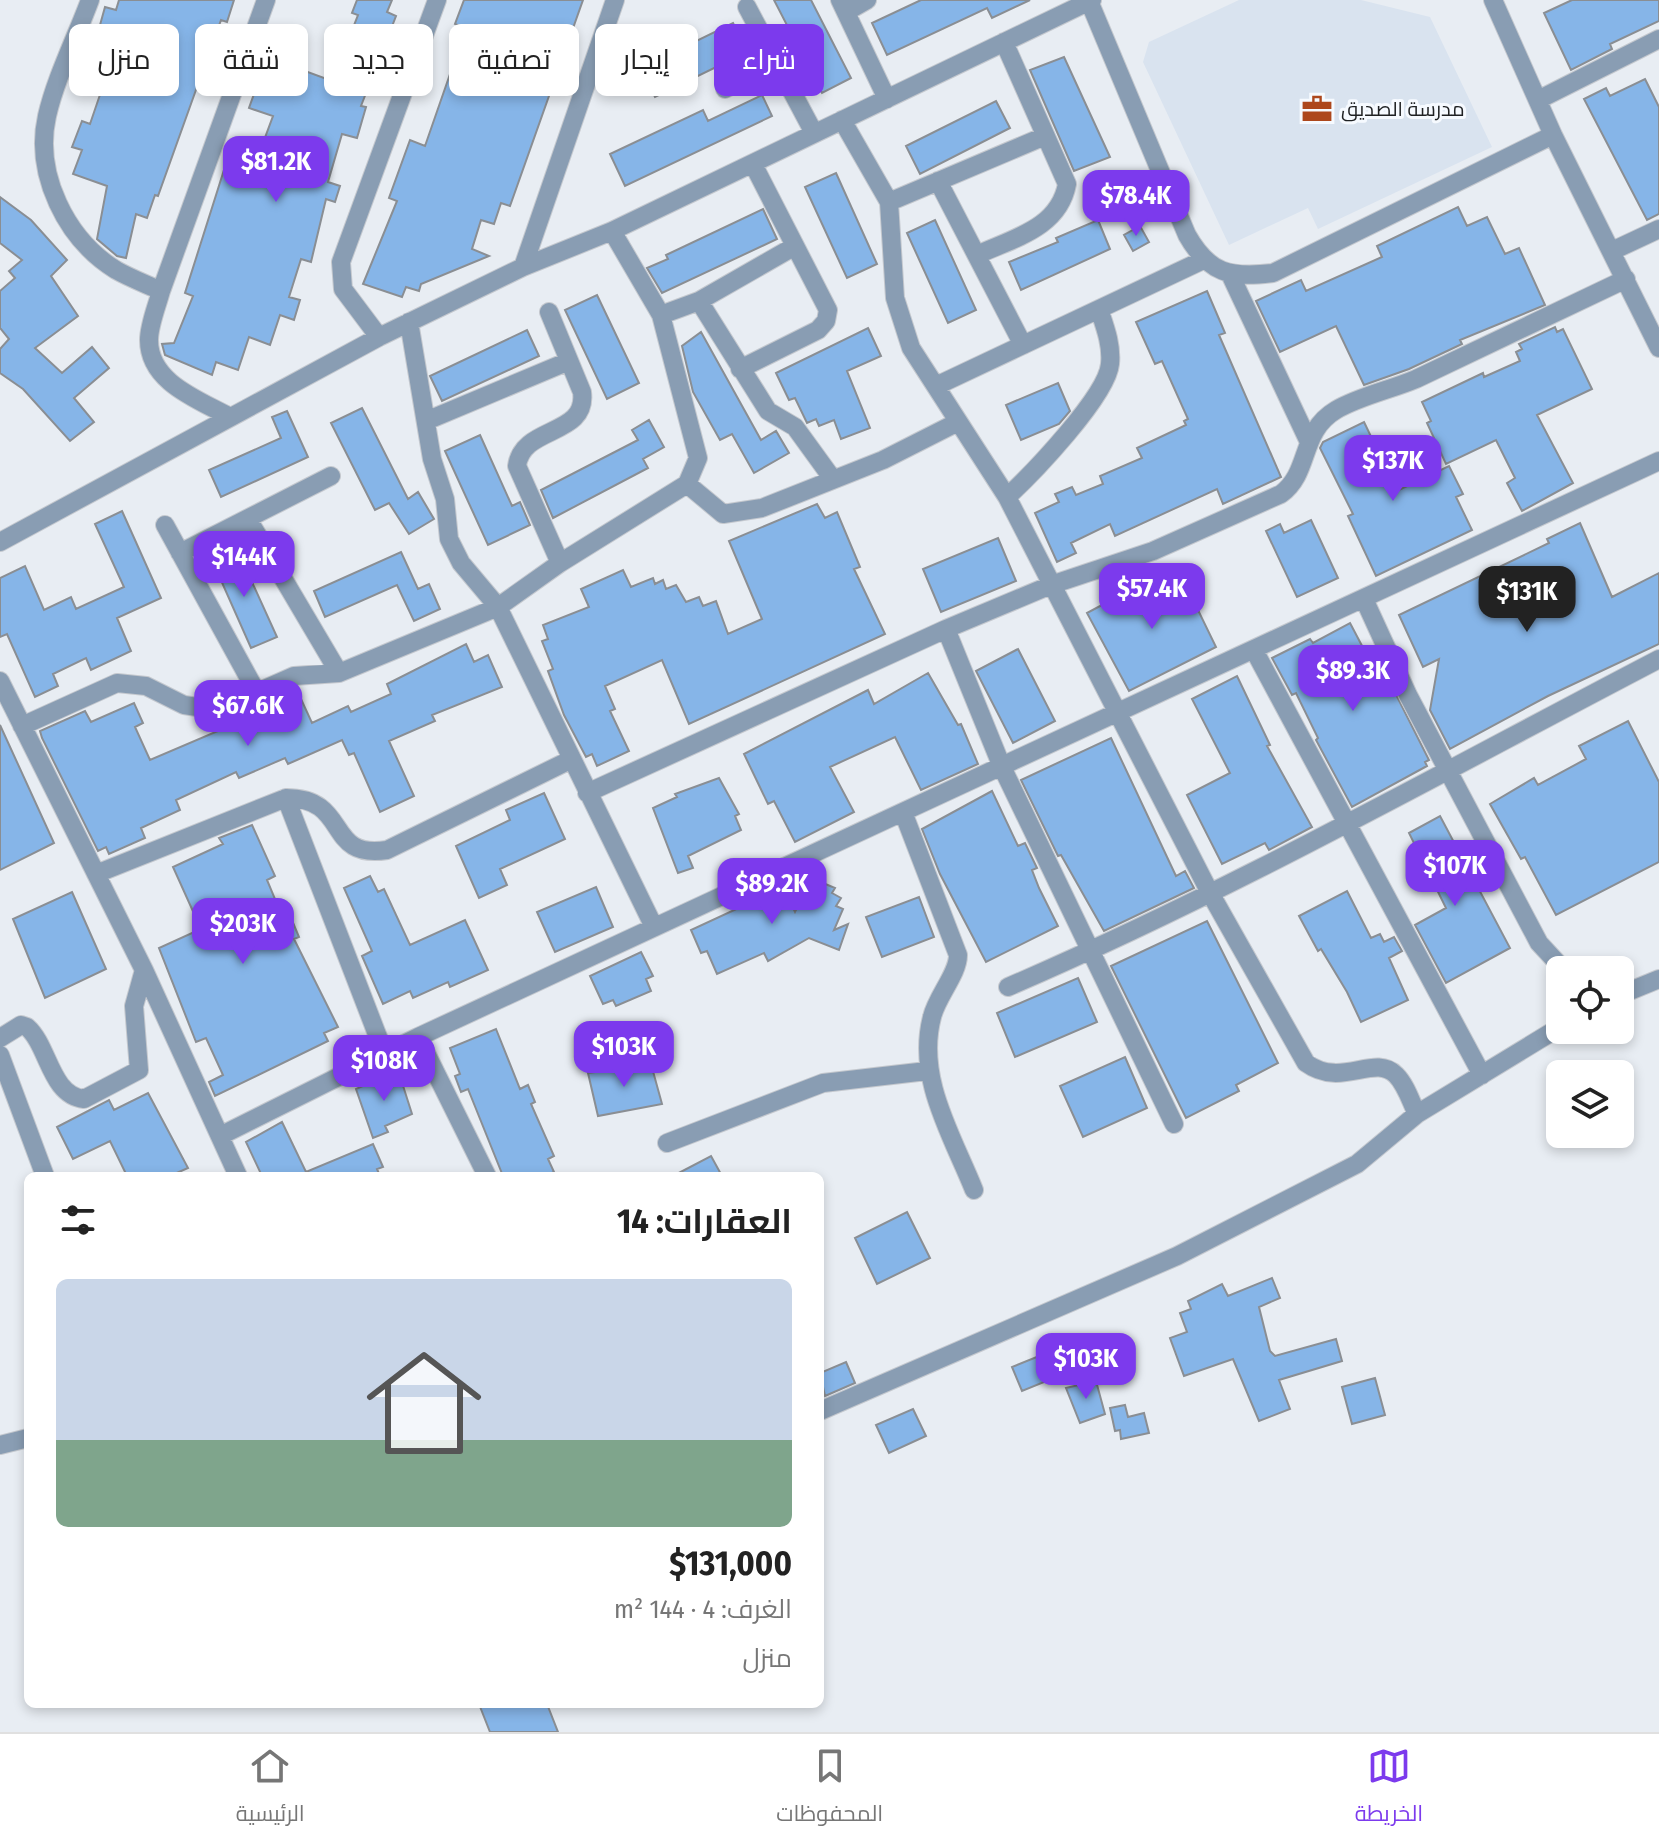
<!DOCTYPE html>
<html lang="ar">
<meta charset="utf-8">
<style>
body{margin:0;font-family:"Fira Sans Condensed",Cairo,sans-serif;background:#f6f6f6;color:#222;direction:rtl;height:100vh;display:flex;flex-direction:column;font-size:30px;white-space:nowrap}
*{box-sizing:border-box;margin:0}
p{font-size:26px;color:#767676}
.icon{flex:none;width:44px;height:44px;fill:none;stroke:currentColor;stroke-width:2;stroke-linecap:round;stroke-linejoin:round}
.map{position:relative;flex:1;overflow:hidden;direction:ltr}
.side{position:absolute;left:24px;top:1172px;width:800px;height:536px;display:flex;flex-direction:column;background:#fff;border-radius:12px;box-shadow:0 4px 12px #0003;direction:rtl}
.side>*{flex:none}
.banner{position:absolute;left:24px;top:24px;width:800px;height:72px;direction:rtl;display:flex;gap:16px}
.controls{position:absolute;left:1546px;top:956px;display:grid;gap:16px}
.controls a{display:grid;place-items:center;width:88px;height:88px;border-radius:12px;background:#fff;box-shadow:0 4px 12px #0003;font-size:40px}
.price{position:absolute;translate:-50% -68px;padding:0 18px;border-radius:16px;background:#7c3aed;color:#fff;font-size:26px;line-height:52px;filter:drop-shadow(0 2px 4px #0008)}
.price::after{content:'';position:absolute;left:50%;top:48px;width:24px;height:18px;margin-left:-12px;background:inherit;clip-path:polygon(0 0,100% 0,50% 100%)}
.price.current{background:#222;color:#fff}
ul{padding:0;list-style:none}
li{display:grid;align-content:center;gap:16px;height:424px;padding:0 32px}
li span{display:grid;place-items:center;height:248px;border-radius:12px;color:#555}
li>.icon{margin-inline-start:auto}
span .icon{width:144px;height:144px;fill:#fffc;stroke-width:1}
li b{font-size:34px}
h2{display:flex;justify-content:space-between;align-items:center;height:96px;padding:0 32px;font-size:34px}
.pill{padding:0 28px;border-radius:12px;background:#fff;box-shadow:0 4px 12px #0003;font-size:28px;line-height:72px}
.pill.current{background:#7c3aed;color:#fff}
.tabs{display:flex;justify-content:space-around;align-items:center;height:112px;border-top:2px solid #e0e0e0;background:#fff;font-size:22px;color:#767676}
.tabs a{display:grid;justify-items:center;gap:4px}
.tabs .current{color:#7c3aed}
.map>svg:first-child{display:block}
.built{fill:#d9e3ef}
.building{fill:#86b5e8;stroke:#8a8e93;stroke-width:2}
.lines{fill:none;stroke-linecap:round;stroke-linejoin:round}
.minor-casing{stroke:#c4c8ce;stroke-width:20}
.minor{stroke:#899db3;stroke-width:18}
.labels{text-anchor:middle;stroke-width:6;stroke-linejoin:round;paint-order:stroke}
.poi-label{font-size:20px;fill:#1f2123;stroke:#f6faff;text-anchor:start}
</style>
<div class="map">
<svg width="1659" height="1732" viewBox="0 0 1659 1732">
<rect width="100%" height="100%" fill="#e8edf3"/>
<path class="built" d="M1239,0h122l69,17 62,130 -174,82 -10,-21 -79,37 -86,-183 6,-20z"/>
<path class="building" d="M119,0h115l-7,22 -6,-2 -63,176 -3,-1 -8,23 -11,-4 -10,44 -9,-2 -20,-17 10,-53 -34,-12 9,-24 -10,-3 10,-26 8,3 14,-41 -9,-3 17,-51 -12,-4 5,-18 11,3z
M357,0h35l-5,12 9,4 -35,90 5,1 -9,31 -15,-4 -14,48 12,4 -5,16 -9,-3 -15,63 -10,-3 -12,38 11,3 -6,20 -14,-5 -10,30 -21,-8 -11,33 -22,-8 -4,13 -47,-20 -3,-11 12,-1 19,-47 -8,-3 45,-142 27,8 16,-43 -24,-8 9,-25 30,11 9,-26 35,13 26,-66 -6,-2z
M464,0h119l-73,206 -9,-3 -7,21 -13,-4 -9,29 17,7 -68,28 -2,7 -13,-4 -4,10 -39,-13 34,-83 -8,-3 21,-58 15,6 41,-118 -11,-4z
M774,0h37l40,78 -29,15z
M921,0h109l-38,18 -5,-10 -100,47 -15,-32z
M1572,0h87v21l-49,23 2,5 -41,21 -27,-57z
M733,23l14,29 -92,45 -14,-29z
M1064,57l46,100 -36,14 -44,-101z
M1645,79l14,28v107l-12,6 -63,-121 22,-11 4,8z
M762,95l10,21 -147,70 -15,-32 93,-44 5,11z
M996,101l14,27 -90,46 -14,-28z
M836,173l41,91 -30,14 -42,-91z
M0,197l31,23 36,40 -16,16 27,40 -43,32 27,25 30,-26 17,21 -35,30 20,24 -24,19 -47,-52 -23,-16v-24l9,-10 -9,-11v-37l15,-13 -6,-7 13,-11 -22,-17z
M1458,207l9,19 20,-9 18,37 14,-6 26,57 -85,35 2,4 -53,25 -45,16 -28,-59 -56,26 -24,-51 45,-21 5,11 76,-34 -5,-11z
M763,209l14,30 -115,54 -15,-25 21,-9 -2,-4z
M935,220l41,90 -28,13 -41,-90z
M1098,220l12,29 -89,41 -12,-28 49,-20 -2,-4z
M1140,226l9,16 -16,9 -9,-16z
M1207,291l18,42 -6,2 62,142 -58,27 -6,-15 -102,47 -5,-12 -39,19 5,10 -19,9 -22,-49 24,-11 -4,-8 17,-7 4,8 27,-11 -3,-8 42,-18 -5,-10 49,-23 -2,-4 4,-2 -26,-58 -7,3 -19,-42z
M597,295l42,88 -32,16 -42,-89z
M1555,327l2,5 6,-3 29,60 -55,26 36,68 -51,28 -15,-28 8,-5 -19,-38 -50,24 -19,-41 4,-2 -9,-19 61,-29 1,4 36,-16 -4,-9 6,-3 -3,-5z
M868,328l13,28 -34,15 23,57 -29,11 -7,-19 -15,6 -3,-7 -9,4 -12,-25 -6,2 -13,-27z
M527,330l12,26 -97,45 -12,-25z
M701,332l60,108 15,-9 13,22 -35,20 -22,-39 -12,6 -27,-48 -11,-46z
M1058,383l12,28 -11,13 -38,16 -15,-35z
M362,408l46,91 10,-7 16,27 -25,15 -20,-31 -14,7 -44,-87z
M287,411l21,46 -87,40 -12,-27 72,-32 -9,-21z
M649,420l15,27 -21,12 5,9 -95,50 -12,-28 97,-50 -6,-10z
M1364,422l33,69 52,-25 14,28 -7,3 16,33 -96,46 -28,-60 5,-2 -33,-66 3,-6z
M480,435l32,71 8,-4 10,23 -42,20 -43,-94z
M817,504l8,14 12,-6 23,55 -6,2 31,65 -196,90 -27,-64 -57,26 10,23 -5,2 19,40 -32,15 -5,-12 -6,3 -22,-42 -16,-44 5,-2 -11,-28 6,-2 -5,-14 46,-18 -8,-18 42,-19 8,17 22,-9 2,6 8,-4 3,9 10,-4 10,17 13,-5 4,9 13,-5 12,33 34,-15 -33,-78z
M122,511l39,87 -44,20 14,33 -40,19 -5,-12 -33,16 5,12 -23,11 -28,-63 -7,3v-59l25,-12 19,44 27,-13 5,12 48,-22 -29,-63z
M1311,520l27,58 -41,19 -31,-66 14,-7 4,9z
M1580,523l32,74 47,-24v71l-111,52 -98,53 -20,-39 9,-51 -16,8 -24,-52 150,-72 -2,-4z
M998,538l18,43 -75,31 -18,-43z
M237,549l40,88 -26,11 -39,-88z
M401,552l17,37 11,-5 11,25 -26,12 -17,-36 -72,32 -11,-26z
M1180,573l36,74 -87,44 -42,-78 41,-22 3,5z
M1350,623l20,38 7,-4 52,103 -4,2 2,4 -75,41 -36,-67 2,-2 -22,-45 -4,2 -20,-37 38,-19 3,4z
M466,644l8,18 14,-7 14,32 -70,28 3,6 -46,20 25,55 -34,16 -26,-59 -5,2 -7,-15 -54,24 -3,-6 -46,20 -3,-6 -60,28 4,10 -39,18 4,10 -36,16 -3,-7 -8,4 -56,-113 -2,-7 45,-20 6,11 43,-19 9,20 -8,4 15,33 68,-29 -2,-5 80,-38 16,35 36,-17 3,6 40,-18 -4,-10z
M1018,649l37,72 -42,22 -37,-72z
M928,673l30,52 3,-1 17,40 -57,26 -26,-53 -65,30 24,45 -59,30 -21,-41 -6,3 -24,-50 124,-64 6,14z
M1237,676l33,69 -3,1 45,81 -43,23 -4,-7 -43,21 -35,-69 43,-22 -38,-74z
M1628,721l31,61v80l-103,53 -31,-58 -4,2 -31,-55 44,-26 4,7 48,-26 -7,-13z
M0,725l54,118 -54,27z
M1111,738l65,138 9,-5 9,17 -90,43 -43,-76 -3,1 -37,-76z
M719,778l20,36 -4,2 6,14 -53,26 5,12 -15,5 -25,-65 24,-11 -2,-3z
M992,791l26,55 7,-3 12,25 -5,2 7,18 19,38 -72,36 -46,-88 -18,-45z
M544,793l21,46 -65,30 7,16 -28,13 -23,-52 54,-26 -4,-10z
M1440,816l70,132 -64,35 -31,-58 31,-17 -37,-75z
M252,825l23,51 -8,4 15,36 7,-3 10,24 -5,2 44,88 -14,6 4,8 -113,55 -6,-14 14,-7 -17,-37 -10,4 -37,-94 42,-19 -28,-62 50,-23 -4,-6z
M370,876l8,16 6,-3 26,56 55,-25 23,50 -38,17 -2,-5 -35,16 -3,-7 -27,13 -21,-48 10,-5 -28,-63z
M811,878l24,10 -3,5 9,5 -5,8 7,3 -9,21 14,-6 -9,26 -30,-12 -41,23 -4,-8 -47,21 -10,-23 -6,2 -10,-23 52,-24 -2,-5 40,-19 14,30z
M596,887l17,40 -58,25 -18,-40z
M1347,891l24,47 9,-4 4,8 10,-5 8,14 -13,7 19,42 -47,22 -14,-30 -26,-43 -3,2 -19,-35z
M72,892l34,77 -61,29 -32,-79z
M919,897l15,40 -52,20 -16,-40z
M1207,921l71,142 -42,22 3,6 -53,27 -75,-152z
M641,952l12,24 -7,3 5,12 -35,15 -3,-6 -10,4 -13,-28z
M1078,978l19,44 -82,35 -18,-44z
M496,1029l24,60 8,-4 7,17 -4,2 23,52 -6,3 6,13 -9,4h-42l-35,-87 -7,3 -6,-16 5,-2 -10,-26z
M1125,1057l22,51 -64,29 -23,-51z
M651,1064l11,40 -64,12 -10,-43z
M398,1070l14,44 -27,12 3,6 -15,6 -17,-49z
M148,1093l40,75 -18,8h-43l-17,-35 -37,18 -16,-32 52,-27 5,10z
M282,1122l24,50 67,-28 10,23 -6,2 3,7h-118l-16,-34z
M711,1156l11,20h-49z
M907,1212l23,46 -53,26 -22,-46z
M1272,1278l8,20 -21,9 11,44 5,5 61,-17 6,22 -63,19 11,29 -31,12 -26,-62 -49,17 -14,-38 17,-6 -7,-19 11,-4 -3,-8 34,-17 6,12z
M1044,1354l10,24 -32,13 -10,-24z
M846,1362l9,21 -30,13 -5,-23z
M1375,1378l10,37 -33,9 -10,-37z
M1096,1381l9,33 -25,9 -14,-35z
M1125,1405l3,12 16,-4 5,20 -28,6 -1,-9 -5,1 -5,-23z
M913,1409l13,27 -37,17 -13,-28z
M479,1704h68l11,28h-68z"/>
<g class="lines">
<g class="minor-casing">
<path id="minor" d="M90,0c-14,38 -34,77 -43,116 -13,58 19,123 69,154 14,8 30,14 45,21
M840,0l47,99
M1493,0l60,135 106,213
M1089,1l98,234c22,39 43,43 86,38l280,-138
M747,7l67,126
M846,12l21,-12
M725,89l52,-27
M1538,100l121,-61
M842,120l47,82 6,96 16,50 96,149 202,394 97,172c36,26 68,-10 90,12 10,10 15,27 21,39
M938,181l85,164
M889,202l156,-66
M1612,251l47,-22
M977,255c37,-17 82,-27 90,-71l-63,-142
M523,267l92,-267
M1230,274l78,166
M699,301l69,110 27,16 37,51
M549,312l33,80c6,45 -60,33 -65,74l43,97
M661,315l38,-14 96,-55
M409,322l23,137 13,40 4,40 12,24 37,44 156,320
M379,337l-36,-48 -2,-27 96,-262
M740,369l78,-39 8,-9 2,-11 -75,-146
M936,386l265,-125
M228,416c-31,-17 -79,-34 -79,-76 0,-15 8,-34 12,-49l105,-291
M426,421l143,-60
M687,484l36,30 39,-6 121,-48 75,-38
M1007,497c25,-23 100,-101 103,-133 2,-19 -5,-37 -11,-55
M248,519l91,154
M165,525l92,168
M0,542l379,-205 144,-70 89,-36 480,-231
M180,553l151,-77
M1364,599l44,96 131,248 25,27
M946,629l56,138 172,357
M1254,650l228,425
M0,681l144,289 94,206
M22,726l95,-43 29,3 38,19 33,5 77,-34 45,-3 159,-66 62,-44 127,-79 11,-26 -37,-143 -49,-84
M587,793l359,-164 105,-44 102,-34 128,-57c30,-22 18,-62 55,-84 24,-14 54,-20 80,-31 70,-33 140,-66 210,-100
M286,798l99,257
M903,812l55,143c0,19 -21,41 -26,62 -16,61 20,118 42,173
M96,874l190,-76c65,0 38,62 101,52l183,-90
M1008,987c223,-96 436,-216 651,-328
M1620,995l39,-16
M418,1037l69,139
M0,1038l21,-13 6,2c22,19 23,68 57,72l55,-29 -5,-64 10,-36
M0,1055l45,121
M220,1136l198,-99 1241,-576
M667,1143l156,-60 104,-12
M820,1411l357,-155 180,-92 60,-50 143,-87
M0,1445l28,-7"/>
</g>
<use href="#minor" class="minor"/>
</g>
<defs>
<g id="office-bare" transform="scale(2.4)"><path d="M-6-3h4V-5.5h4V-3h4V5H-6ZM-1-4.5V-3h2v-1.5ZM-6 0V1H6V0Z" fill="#ad471c" stroke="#f6faff" stroke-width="2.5" paint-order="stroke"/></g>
</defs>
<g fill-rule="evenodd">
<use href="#office-bare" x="1317" y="109"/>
</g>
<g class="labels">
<g class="poi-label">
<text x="1341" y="116">مدرسة الصديق</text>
</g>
</g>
</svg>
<div class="controls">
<a><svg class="icon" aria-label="locate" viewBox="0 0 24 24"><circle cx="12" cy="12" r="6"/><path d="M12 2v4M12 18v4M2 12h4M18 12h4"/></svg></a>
<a><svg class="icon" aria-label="layers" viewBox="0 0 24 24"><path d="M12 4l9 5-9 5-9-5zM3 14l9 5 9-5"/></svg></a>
</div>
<b class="price" style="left:276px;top:204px">$81.2K</b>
<b class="price" style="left:1136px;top:238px">$78.4K</b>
<b class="price" style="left:1393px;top:503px">$137K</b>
<b class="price" style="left:244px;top:599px">$144K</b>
<b class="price" style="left:1152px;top:631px">$57.4K</b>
<b class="price current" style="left:1527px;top:634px">$131K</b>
<b class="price" style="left:1353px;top:713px">$89.3K</b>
<b class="price" style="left:248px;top:748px">$67.6K</b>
<b class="price" style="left:1455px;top:908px">$107K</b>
<b class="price" style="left:772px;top:926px">$89.2K</b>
<b class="price" style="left:243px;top:966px">$203K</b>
<b class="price" style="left:624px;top:1089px">$103K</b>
<b class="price" style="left:384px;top:1103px">$108K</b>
<b class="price" style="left:1086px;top:1401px">$103K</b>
<div class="banner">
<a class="pill current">شراء</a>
<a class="pill">إيجار</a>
<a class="pill">تصفية</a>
<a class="pill">جديد</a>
<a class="pill">شقة</a>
<a class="pill">منزل</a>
</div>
<section class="side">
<h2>العقارات: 14<svg class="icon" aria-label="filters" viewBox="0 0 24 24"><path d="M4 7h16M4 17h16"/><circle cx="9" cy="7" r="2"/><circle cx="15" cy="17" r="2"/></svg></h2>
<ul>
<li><span style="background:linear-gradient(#c9d6e8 65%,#7fa58c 0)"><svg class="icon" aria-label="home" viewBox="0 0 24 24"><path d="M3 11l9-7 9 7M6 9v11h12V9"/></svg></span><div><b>$131,000</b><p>الغرف: 4 · 144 m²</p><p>منزل</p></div></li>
</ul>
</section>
</div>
<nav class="tabs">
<a class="current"><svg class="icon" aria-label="map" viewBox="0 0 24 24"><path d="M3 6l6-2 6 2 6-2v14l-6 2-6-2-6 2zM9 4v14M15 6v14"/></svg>الخريطة</a>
<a><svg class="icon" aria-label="saved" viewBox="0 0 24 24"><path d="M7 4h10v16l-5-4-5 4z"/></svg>المحفوظات</a>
<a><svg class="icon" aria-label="home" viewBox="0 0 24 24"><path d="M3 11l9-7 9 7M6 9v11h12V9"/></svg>الرئيسية</a>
</nav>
